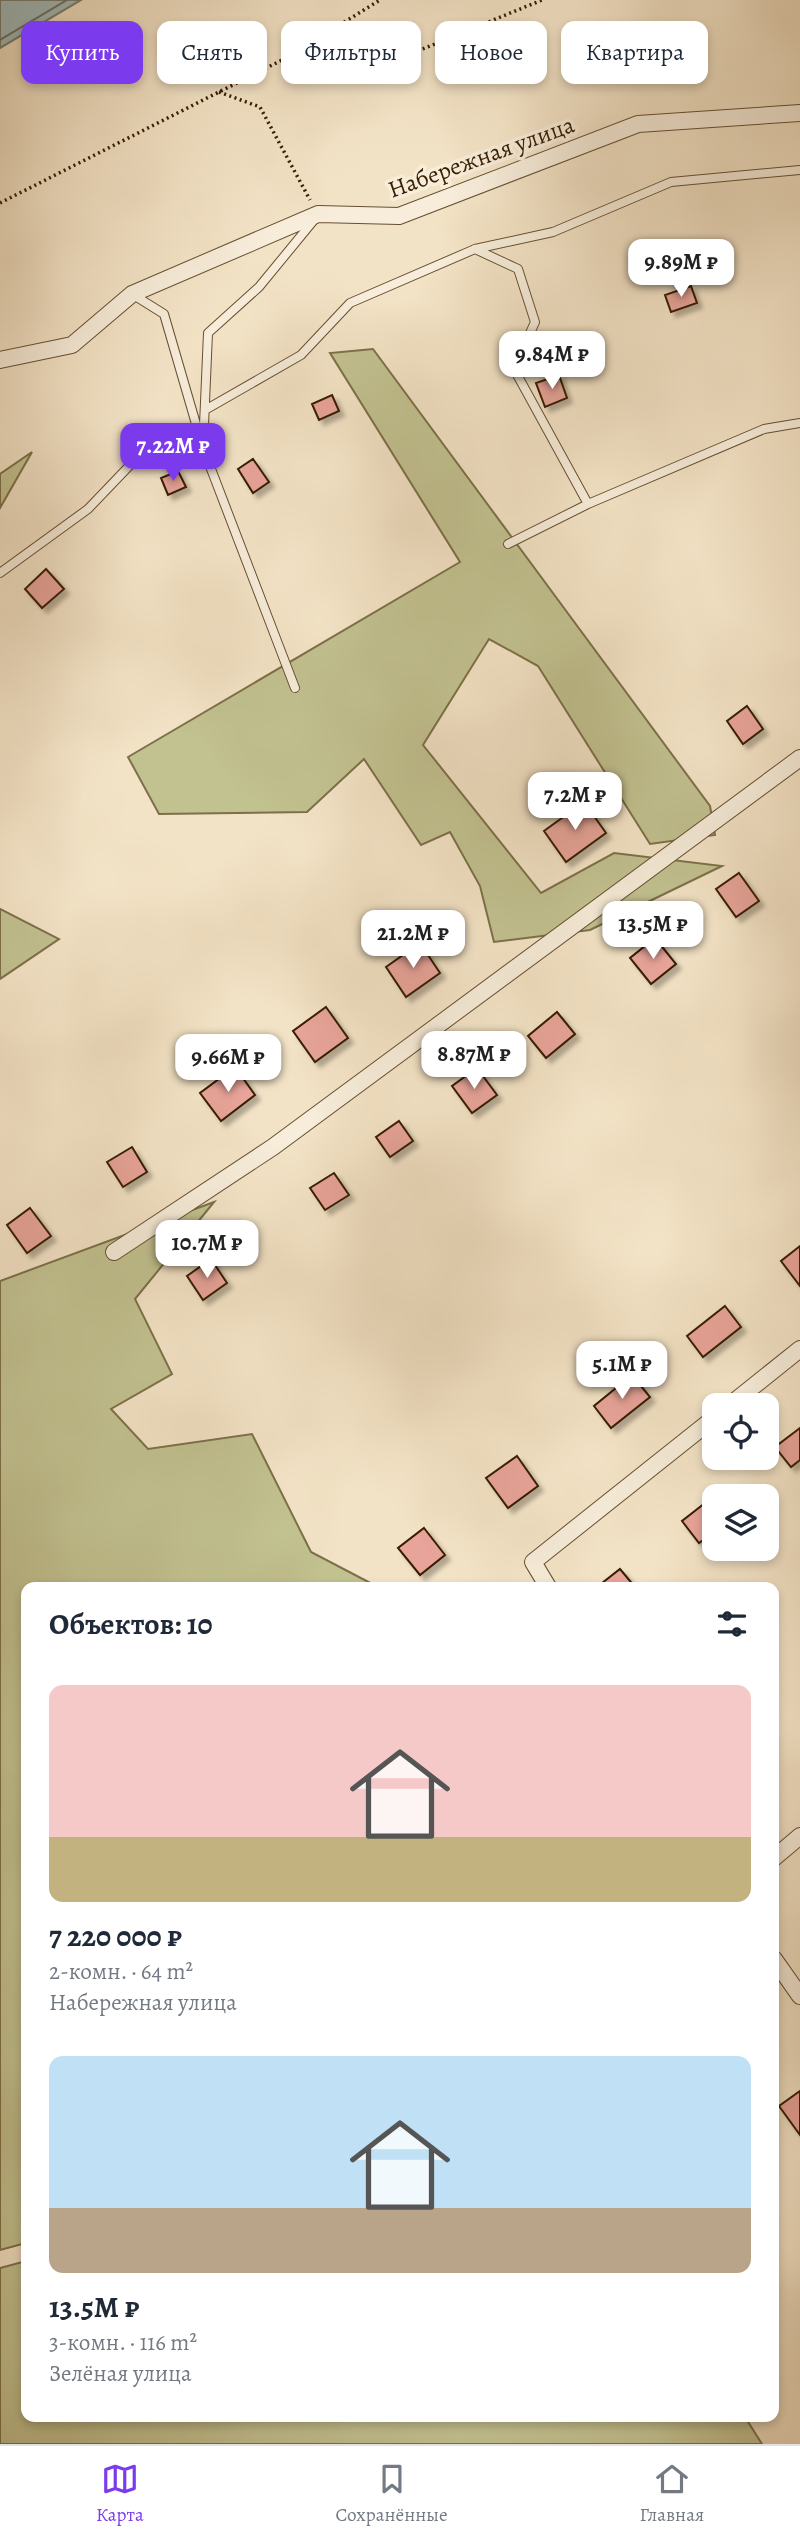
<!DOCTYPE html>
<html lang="ru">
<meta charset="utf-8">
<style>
body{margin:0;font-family:Alegreya,serif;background:#f6f6f7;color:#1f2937;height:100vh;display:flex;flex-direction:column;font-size:26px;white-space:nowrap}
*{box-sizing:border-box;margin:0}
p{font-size:23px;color:#747a83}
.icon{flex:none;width:38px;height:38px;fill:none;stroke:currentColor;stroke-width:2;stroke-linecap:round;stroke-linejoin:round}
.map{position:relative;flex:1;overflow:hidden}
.details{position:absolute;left:21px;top:1582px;width:758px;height:840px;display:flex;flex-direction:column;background:#fff;border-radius:14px;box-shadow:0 4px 10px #0003}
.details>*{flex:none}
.guide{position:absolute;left:21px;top:21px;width:760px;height:63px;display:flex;gap:14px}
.tools{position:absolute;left:702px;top:1393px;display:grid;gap:14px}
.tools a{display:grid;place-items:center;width:77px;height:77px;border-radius:14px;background:#fff;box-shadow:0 4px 10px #0003;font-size:35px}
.price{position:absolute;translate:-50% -60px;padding:0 16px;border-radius:14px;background:#fff;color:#222;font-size:23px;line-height:46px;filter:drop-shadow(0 2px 4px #0008)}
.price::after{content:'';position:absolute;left:50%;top:42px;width:21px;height:16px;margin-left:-10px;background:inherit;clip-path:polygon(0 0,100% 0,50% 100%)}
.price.active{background:#7c3aed;color:#fff}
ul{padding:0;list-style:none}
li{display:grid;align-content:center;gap:14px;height:371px;padding:0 28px}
li span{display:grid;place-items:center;height:217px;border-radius:14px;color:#555}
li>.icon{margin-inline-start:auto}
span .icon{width:126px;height:126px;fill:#fffc;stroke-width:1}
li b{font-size:30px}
h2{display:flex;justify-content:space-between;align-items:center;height:84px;padding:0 28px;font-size:30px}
.chip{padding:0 24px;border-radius:14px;background:#fff;box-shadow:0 4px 10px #0003;font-size:24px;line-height:63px}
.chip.active{background:#7c3aed;color:#fff}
.menu{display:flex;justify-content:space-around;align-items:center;height:98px;border-top:2px solid #e0e1e3;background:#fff;font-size:19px;color:#747a83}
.menu a{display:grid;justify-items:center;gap:4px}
.menu .active{color:#7c3aed}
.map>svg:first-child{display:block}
.green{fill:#c2c190;stroke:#7c7048;stroke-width:2}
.water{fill:#9fbcbe;stroke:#757d72;stroke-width:2}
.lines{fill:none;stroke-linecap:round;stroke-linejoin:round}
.shore{stroke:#6b6d5f;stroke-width:2}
.building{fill:#e8a49a;stroke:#371e00;stroke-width:2;filter:url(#shadow)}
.service-casing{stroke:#664f32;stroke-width:10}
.minor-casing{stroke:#664f32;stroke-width:18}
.path{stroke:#371e00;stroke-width:3.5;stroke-dasharray:2 3.5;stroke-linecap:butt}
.service{stroke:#f7edda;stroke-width:8}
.minor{stroke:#f7edda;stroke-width:16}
.labels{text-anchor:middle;stroke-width:7;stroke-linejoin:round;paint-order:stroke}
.street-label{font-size:24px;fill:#371e00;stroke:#f7edda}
</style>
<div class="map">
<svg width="800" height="2444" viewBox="0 0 800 2444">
<defs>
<filter id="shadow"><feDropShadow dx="5" dy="5" stdDeviation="2" flood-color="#0004"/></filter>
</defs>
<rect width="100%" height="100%" fill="#f3e3c6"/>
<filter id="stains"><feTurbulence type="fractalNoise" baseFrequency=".00286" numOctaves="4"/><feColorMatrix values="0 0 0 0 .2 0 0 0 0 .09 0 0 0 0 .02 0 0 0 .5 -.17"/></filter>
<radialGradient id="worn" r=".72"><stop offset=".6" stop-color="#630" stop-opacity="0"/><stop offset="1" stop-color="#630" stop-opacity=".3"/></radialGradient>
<path class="green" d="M373,349l337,457 5,29 -65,9 -112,-178 -49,-27 -66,106 118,148 73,-40 108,13 -132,64 -96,12 -14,-56 -30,-54 -29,13 -57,-86 -57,53 -148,2 -31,-57 332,-195 -130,-209z
M32,452l-32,56v-34z
M0,909l59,30 -59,40z
M214,1202l-79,97 37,75 -61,35 37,40 104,-15 59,118 67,35h-352v656l-26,7v-969z
M26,2261v156h719l17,27h-762v-176z"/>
<path class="water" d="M0,0h81l-81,48z"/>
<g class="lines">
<path class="shore" d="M0,40l67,-40"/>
</g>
<path class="building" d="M691,286l6,17 -26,9 -6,-17z
M559,375l8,23 -22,9 -9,-24z
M332,395l7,16 -20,9 -7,-16z
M253,459l16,23 -16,11 -15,-24z
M178,471l8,16 -18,8 -7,-17z
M46,569l18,20 -22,19 -17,-19z
M747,706l16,23 -20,15 -16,-23z
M584,802l22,31 -40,29 -22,-31z
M739,873l20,28 -23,16 -20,-28z
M655,938l21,26 -25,20 -21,-26z
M420,943l20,30 -34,24 -20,-30z
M326,1007l22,31 -33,24 -22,-31z
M557,1012l18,22 -29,24 -18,-22z
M235,1067l20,28 -34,26 -21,-28z
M477,1068l20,27 -25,18 -20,-27z
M399,1121l14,20 -23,16 -14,-20z
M132,1147l15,25 -24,15 -16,-25z
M334,1173l15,22 -24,15 -15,-22z
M30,1208l21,28 -24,17 -20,-28z
M800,1246v40l-19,-25z
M211,1259l16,24 -24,17 -16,-24z
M725,1306l16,21 -38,30 -16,-21z
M632,1375l18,22 -39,31 -17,-22z
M800,1428v32l-9,7 -16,-20z
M517,1456l21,30 -30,22 -22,-30z
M714,1496v36l-15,11 -17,-22z
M424,1528l21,27 -25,20 -22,-27z
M620,1569l15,18h-38z
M800,2091v44l-21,-29z"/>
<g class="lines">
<g class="service-casing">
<path id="service" d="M475,249l43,20 17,53 -21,47 74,135 176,-75 36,-6
M132,294l32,20 39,134 92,240
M205,410l96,-55 49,-52 125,-54 78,-17 118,-50 129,-12
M508,544l80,-40
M0,573l88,-64 68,-71 47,10 5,-115 51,-46 55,-67"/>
</g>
<g class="minor-casing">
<path id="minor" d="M0,360l72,-15 60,-51 186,-80 81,2 239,-92 162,-11
M114,1252l159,-105 527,-389
M730,1405l70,-56
M548,1587l-15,-25 181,-144
M774,1858l26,-22
M774,1959l26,37"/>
</g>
<path class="path" d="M288,57l92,-57
M219,92l41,15 50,93
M0,203l286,-145 88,11 168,-69"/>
<use href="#service" class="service"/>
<use href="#minor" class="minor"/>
</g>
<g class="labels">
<g class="street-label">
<text transform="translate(481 157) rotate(-20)" y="8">Набережная улица</text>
</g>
</g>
<rect width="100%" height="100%" filter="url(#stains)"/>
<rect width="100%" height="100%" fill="url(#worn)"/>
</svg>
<div class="tools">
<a><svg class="icon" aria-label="locate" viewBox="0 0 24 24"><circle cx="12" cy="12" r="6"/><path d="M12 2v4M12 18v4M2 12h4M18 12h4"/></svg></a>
<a><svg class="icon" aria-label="layers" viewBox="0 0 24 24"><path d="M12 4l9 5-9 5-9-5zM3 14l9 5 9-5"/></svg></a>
</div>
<b class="price" style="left:681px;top:299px">9.89M ₽</b>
<b class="price" style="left:552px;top:391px">9.84M ₽</b>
<b class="price active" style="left:173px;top:483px">7.22M ₽</b>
<b class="price" style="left:575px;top:832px">7.2M ₽</b>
<b class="price" style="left:653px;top:961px">13.5M ₽</b>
<b class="price" style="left:413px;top:970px">21.2M ₽</b>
<b class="price" style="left:474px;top:1091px">8.87M ₽</b>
<b class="price" style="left:228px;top:1094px">9.66M ₽</b>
<b class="price" style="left:207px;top:1280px">10.7M ₽</b>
<b class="price" style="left:622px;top:1401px">5.1M ₽</b>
<div class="guide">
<a class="chip active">Купить</a>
<a class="chip">Снять</a>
<a class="chip">Фильтры</a>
<a class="chip">Новое</a>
<a class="chip">Квартира</a>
</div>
<section class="details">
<h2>Объектов: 10<svg class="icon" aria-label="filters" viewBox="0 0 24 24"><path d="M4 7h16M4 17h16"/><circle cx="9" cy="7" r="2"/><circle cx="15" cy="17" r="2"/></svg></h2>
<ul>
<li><span style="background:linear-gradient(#f6c9c9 70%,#c2b280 0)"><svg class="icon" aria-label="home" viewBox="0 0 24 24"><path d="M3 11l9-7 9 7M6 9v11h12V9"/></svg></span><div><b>7 220 000 ₽</b><p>2-комн. · 64 m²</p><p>Набережная улица</p></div></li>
<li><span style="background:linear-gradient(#bfe0f5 70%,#b9a48a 0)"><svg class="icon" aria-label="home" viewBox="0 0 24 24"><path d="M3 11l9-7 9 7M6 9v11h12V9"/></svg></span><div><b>13.5M ₽</b><p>3-комн. · 116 m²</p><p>Зелёная улица</p></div></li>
</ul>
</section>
</div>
<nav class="menu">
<a class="active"><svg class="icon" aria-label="map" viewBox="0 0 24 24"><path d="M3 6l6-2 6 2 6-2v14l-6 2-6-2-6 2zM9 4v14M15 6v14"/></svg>Карта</a>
<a><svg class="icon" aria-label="saved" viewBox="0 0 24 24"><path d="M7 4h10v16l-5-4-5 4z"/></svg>Сохранённые</a>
<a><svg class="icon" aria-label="home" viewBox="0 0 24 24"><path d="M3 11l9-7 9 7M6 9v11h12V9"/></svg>Главная</a>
</nav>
